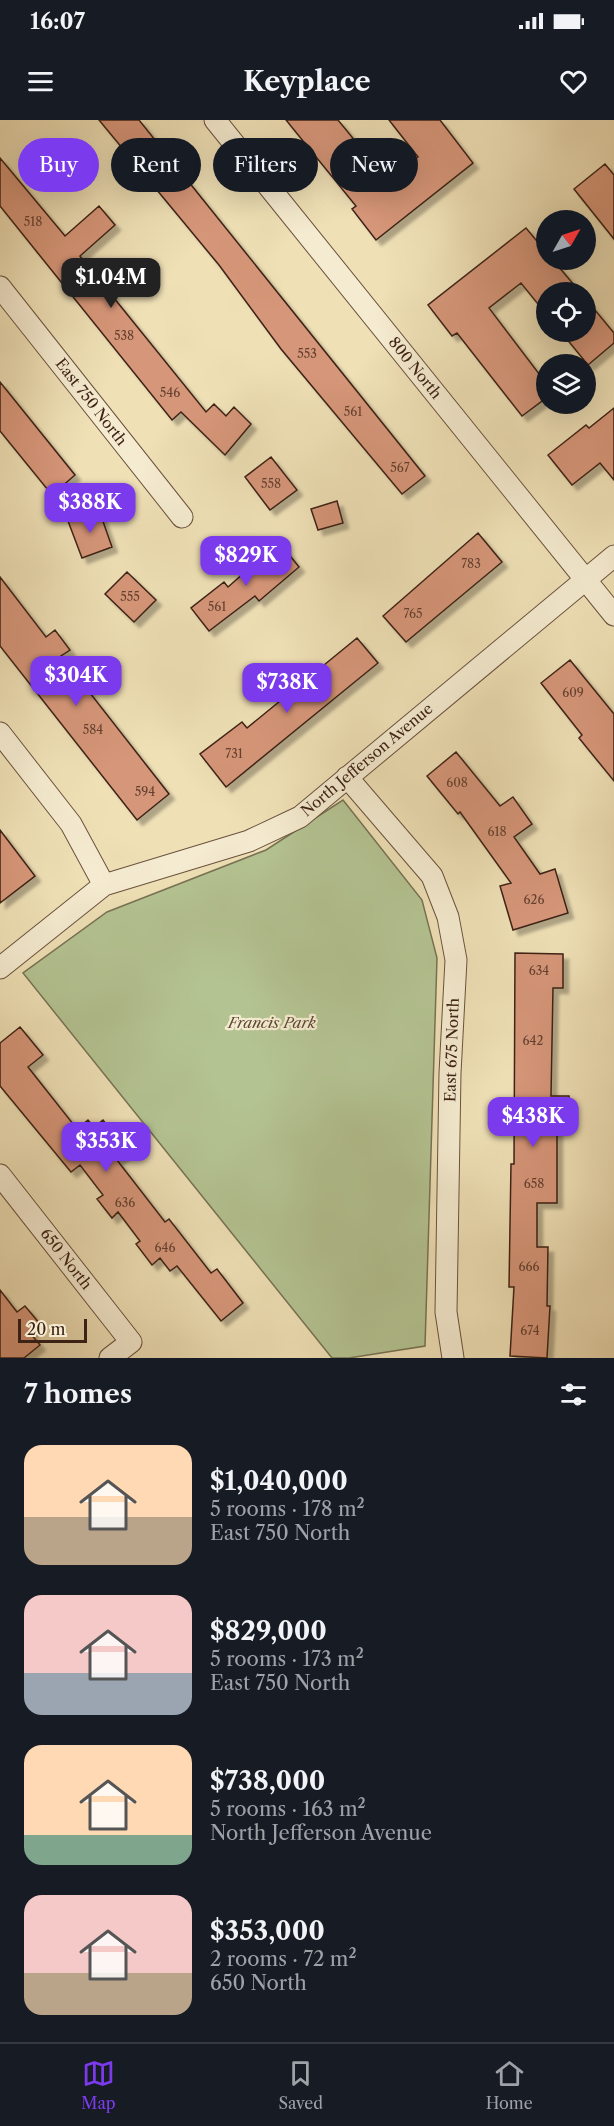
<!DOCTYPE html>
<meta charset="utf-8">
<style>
body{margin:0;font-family:"Libre Caslon Text",serif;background:#242831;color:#f1f3f6;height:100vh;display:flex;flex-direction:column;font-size:22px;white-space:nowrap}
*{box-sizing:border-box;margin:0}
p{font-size:20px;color:#9ea1a6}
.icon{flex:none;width:33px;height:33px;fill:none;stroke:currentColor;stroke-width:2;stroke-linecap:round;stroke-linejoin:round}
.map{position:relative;height:1238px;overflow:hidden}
.panel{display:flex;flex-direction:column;background:#171b24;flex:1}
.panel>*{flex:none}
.hud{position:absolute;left:18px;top:18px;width:579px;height:54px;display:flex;gap:12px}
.needle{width:39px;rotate:51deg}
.tools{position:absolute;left:536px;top:90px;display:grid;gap:12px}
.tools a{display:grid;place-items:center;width:60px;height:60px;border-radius:50%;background:#171b24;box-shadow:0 6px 24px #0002;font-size:30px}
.scale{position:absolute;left:18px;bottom:15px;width:69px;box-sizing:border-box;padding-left:6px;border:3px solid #3d2216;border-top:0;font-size:16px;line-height:21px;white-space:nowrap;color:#3d2216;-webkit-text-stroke:4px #f5ebd0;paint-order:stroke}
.price{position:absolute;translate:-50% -51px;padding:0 14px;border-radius:12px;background:#7c3aed;color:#fff;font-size:20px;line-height:39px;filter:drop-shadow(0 2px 3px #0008)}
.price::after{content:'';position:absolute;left:50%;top:36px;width:18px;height:14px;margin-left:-9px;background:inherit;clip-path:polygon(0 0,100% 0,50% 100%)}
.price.active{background:#222;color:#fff}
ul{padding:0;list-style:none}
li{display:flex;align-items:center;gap:18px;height:150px;padding:0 24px}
li span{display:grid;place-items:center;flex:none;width:168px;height:120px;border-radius:18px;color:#555}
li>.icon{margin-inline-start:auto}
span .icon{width:72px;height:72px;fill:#fffc;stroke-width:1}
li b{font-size:26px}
h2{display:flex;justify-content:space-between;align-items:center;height:72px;padding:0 24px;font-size:26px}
.chip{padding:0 21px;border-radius:27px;background:#171b24;box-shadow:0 6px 24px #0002;font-size:21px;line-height:54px}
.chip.active{background:#7c3aed;color:#fff}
.status{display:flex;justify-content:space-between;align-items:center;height:42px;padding:0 30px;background:#171b24;direction:ltr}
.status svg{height:16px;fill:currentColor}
header{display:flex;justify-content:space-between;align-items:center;height:78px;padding:0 24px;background:#171b24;font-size:27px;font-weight:700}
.tabs{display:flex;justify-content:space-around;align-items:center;height:84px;border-top:2px solid #363941;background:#171b24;font-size:16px;color:#9ea1a6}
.tabs a{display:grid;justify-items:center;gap:3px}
.tabs .active{color:#7c3aed}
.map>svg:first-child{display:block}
.green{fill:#b4c392;stroke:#787254;stroke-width:1.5}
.building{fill:#d69679;stroke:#3d2216;stroke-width:1.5;filter:url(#shadow)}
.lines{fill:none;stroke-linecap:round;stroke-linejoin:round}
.minor-casing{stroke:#6a523e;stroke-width:23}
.minor{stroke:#f5ebd0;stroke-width:21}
.labels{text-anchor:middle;stroke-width:4.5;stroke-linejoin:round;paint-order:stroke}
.number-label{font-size:12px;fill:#633f2f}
.street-label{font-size:15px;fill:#3d2216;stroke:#f5ebd0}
.park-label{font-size:15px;font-style:italic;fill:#5b4a35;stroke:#f5ebd0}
</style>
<div class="status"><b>16:07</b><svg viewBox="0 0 49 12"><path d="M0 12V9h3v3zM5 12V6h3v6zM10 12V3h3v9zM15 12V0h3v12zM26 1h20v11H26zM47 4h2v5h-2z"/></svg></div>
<header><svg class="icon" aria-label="menu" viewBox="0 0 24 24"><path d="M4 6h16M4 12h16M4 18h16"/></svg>Keyplace<svg class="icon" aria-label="heart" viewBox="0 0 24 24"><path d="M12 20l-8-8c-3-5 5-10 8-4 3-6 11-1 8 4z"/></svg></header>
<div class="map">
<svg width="614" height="1238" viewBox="0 0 614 1238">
<defs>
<filter id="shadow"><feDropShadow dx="5.5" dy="5.5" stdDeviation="1.5" flood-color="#0004"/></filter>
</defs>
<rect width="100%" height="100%" fill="#efe0b6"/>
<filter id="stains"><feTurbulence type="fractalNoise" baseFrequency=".00333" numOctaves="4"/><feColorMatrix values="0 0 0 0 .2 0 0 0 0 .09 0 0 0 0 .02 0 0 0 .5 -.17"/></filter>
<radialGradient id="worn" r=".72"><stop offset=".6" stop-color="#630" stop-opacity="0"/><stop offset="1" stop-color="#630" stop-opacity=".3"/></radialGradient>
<path class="green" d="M343,680l79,100 15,58 -12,388 -76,12h-17l-309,-385 84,-61 159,-62z"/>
<path class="building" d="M99,0h40l286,356 -23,18 -121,-145 -62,-84z
M286,0h52l50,61 30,-24 -29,-37h51l33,43 -97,77 -24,-31 4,-3z
M0,38l65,78 34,-30 16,19 -35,31 126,156 8,-8 12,12 8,-9 17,17 -26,31 -44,-43 -9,8 -172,-214z
M605,44l9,11v64l-40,-50z
M526,108l20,24v8h7l27,32h-34v22l-25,-31 -32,25 57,75v15l-24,18 -65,-83 -5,3 -24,-31z
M585,178l29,35v10l-26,22 -27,-33h24z
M0,262l75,93 -23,20 -52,-64z
M614,288v72l-14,-17 -28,22 -24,-30 38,-30 3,3z
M271,337l26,33 -27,20 -25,-33z
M337,381l6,22 -25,7 -7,-21z
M99,390l13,37 -30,11 -14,-37z
M478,413l24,29 -96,80 -23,-26z
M279,422l20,25 -40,34 -4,-5 -46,35 -18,-23 33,-26 4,5z
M127,452l29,28 -22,22 -29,-28z
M0,457l46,60 9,-7 15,20 -9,6 108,138 -32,26 -137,-174z
M357,518l21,25 -152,124 -26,-33 42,-32 5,6z
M570,540l44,54v67l-35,-43 3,-3 -41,-52z
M456,632l44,54 13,-9 19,27 -18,13 26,37 15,-5 13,44 -55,17 -13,-44 11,-3 -51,-71 -2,2 -31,-38z
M0,710l35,46 -35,27z
M515,833l48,1v34h-10l-2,108h18l1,17h-13v90h-20v44h11l-1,59h3l-3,52 -37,-2 4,-69h-5l2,-123h3z
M20,907l23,28 -15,12 49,62 11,-9 6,7 9,-7 25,31 -11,9 48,62 4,-3 42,54 6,-4 26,34 -22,18 -44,-55 -7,5 -10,-13 -8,7 -16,-21 4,-3 -22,-29 -6,6 -15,-19 6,-4 -23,-30 -9,7 -71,-86v-43z
M0,1170l17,22 8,-6 15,18 -10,9 10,12 -16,13h-24z"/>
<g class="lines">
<g class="minor-casing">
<path id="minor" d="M215,0l399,495
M0,167l182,230
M0,613l71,91 33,61
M347,657l85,99 16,41 8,43 -6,113 -4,239 7,46
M0,848l104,-83 145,-44 51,-24 314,-261
M0,1055l131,167 -21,16"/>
</g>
<use href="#minor" class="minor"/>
</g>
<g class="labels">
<g class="number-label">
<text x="33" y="106">518</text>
<text x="124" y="220">538</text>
<text x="307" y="238">553</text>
<text x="170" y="277">546</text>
<text x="353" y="296">561</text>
<text x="400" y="352">567</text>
<text x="271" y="368">558</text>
<text x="471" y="448">783</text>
<text x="130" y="481">555</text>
<text x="217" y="491">561</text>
<text x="413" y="498">765</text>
<text x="573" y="577">609</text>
<text x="93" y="614">584</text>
<text x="234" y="638">731</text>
<text x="457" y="667">608</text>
<text x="145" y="676">594</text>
<text x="497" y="716">618</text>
<text x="534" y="784">626</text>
<text x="539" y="855">634</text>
<text x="533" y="925">642</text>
<text x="534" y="1068">658</text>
<text x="125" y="1087">636</text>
<text x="165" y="1132">646</text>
<text x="529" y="1151">666</text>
<text x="530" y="1215">674</text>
</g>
<g class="street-label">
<text transform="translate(415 248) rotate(51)" y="5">800 North</text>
<text transform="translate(91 282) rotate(52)" y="5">East 750 North</text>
<text transform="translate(367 640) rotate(-40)" y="5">North Jefferson Avenue</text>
<text transform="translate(452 930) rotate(-88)" y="5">East 675 North</text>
<text transform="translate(66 1139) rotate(52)" y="5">650 North</text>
</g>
<g class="park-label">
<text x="272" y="908">Francis Park</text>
</g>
</g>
<rect width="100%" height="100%" filter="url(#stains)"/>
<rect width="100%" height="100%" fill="url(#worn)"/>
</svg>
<div class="tools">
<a><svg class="needle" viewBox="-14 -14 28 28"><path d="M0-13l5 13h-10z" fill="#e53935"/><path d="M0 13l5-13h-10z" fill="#9ea1a6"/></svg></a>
<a><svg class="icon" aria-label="locate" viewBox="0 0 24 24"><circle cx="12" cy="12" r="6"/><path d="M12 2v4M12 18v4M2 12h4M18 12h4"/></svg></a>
<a><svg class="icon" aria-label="layers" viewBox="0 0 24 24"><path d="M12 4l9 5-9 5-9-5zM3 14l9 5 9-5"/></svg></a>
</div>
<div class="scale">20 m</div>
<b class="price active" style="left:111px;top:189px">$1.04M</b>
<b class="price" style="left:90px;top:414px">$388K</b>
<b class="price" style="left:246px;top:467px">$829K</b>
<b class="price" style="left:76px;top:587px">$304K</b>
<b class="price" style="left:287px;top:594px">$738K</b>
<b class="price" style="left:533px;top:1028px">$438K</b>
<b class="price" style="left:106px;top:1053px">$353K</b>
<div class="hud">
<a class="chip active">Buy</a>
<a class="chip">Rent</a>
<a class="chip">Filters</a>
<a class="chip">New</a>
</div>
</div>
<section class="panel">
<h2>7 homes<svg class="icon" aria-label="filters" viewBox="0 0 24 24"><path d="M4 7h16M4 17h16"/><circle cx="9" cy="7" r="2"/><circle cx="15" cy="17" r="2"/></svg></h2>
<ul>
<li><span style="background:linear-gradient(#ffd9b3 60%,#b9a48a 0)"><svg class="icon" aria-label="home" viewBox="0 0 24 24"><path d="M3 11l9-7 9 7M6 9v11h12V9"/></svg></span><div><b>$1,040,000</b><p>5 rooms · 178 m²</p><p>East 750 North</p></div></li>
<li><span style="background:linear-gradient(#f6c9c9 65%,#9aa5b1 0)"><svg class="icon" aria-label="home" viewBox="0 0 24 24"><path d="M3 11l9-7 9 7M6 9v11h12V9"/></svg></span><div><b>$829,000</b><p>5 rooms · 173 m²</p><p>East 750 North</p></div></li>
<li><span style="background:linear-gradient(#ffd9b3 75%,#7fa58c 0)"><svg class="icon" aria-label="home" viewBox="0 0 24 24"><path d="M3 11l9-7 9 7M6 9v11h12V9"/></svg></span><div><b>$738,000</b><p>5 rooms · 163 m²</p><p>North Jefferson Avenue</p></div></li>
<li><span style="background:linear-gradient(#f6c9c9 65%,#b9a48a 0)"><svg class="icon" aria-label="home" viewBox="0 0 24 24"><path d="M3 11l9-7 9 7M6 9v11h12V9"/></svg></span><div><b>$353,000</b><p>2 rooms · 72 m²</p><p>650 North</p></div></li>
</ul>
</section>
<nav class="tabs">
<a class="active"><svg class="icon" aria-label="map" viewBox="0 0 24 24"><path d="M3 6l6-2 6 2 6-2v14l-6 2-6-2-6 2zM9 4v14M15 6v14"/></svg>Map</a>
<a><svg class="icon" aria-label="saved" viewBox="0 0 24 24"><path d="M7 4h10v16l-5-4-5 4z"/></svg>Saved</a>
<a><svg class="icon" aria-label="home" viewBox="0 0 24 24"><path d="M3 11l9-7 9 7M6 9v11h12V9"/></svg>Home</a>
</nav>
